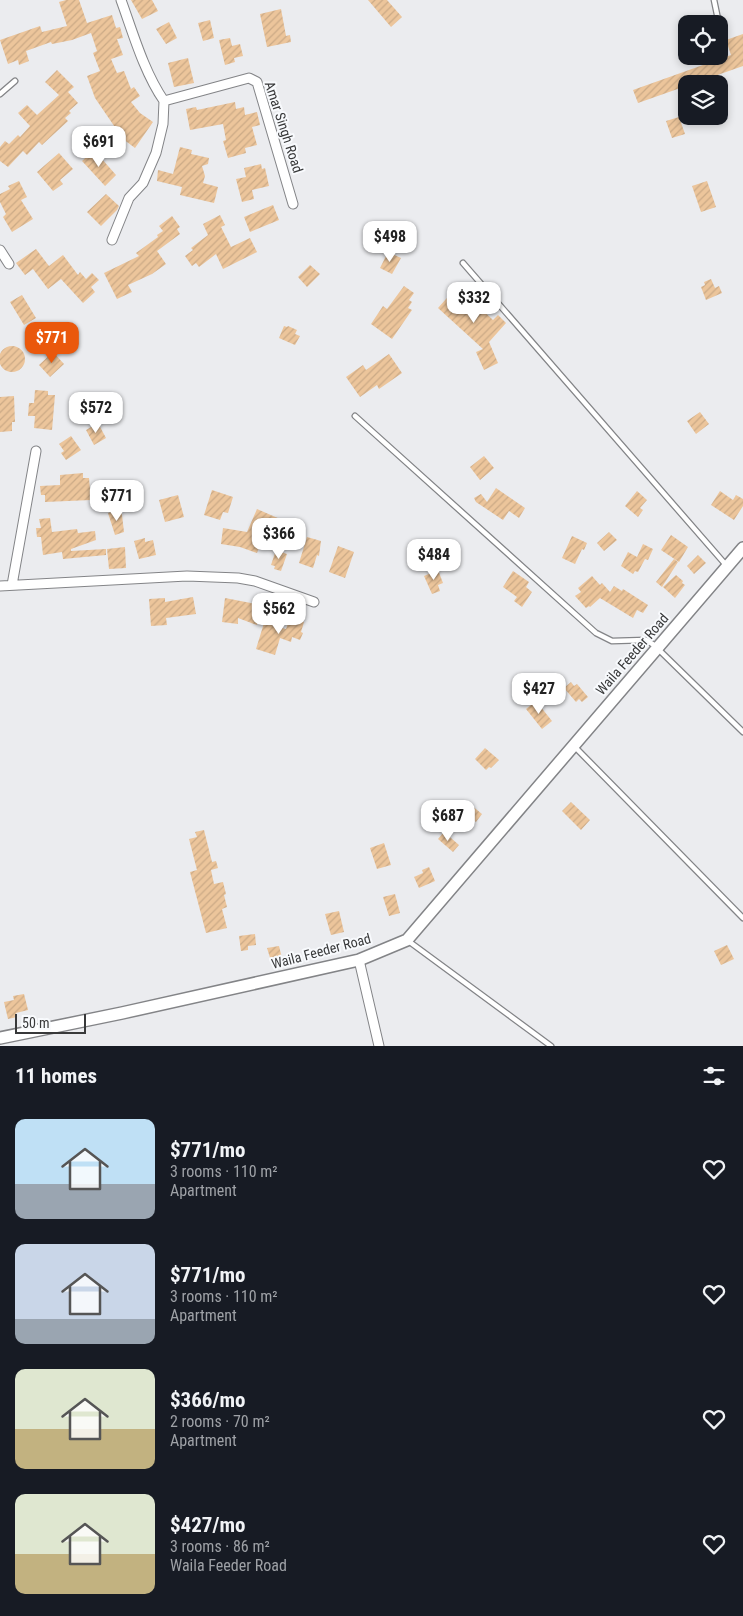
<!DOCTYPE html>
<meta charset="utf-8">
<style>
body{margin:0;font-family:"Roboto Condensed",sans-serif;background:#20242c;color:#f1f3f6;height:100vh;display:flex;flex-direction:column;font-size:19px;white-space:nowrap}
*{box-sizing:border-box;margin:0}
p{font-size:16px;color:#9ea1a6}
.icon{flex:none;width:28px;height:28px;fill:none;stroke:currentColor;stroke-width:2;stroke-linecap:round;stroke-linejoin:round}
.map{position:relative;height:1046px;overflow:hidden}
.side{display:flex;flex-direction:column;background:#171b24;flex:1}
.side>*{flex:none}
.fabs{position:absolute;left:678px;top:15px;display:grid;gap:10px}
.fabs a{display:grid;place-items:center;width:50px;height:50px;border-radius:10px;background:#171b24;box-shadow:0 2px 8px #0003;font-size:25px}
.scale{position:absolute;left:15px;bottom:12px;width:71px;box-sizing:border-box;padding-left:5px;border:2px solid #38393a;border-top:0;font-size:14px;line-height:18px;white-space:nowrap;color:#38393a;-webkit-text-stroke:4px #f8fafd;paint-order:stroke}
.price{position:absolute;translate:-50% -42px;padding:0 11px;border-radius:10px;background:#fff;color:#222;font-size:16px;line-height:32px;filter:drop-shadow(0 1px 2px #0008)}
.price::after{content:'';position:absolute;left:50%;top:30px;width:15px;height:11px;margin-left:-8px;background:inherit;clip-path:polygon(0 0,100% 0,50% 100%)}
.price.active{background:#ea580c;color:#fff}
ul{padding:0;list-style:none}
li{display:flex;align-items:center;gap:15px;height:125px;padding:0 15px}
li span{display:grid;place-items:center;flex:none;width:140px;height:100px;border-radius:10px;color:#555}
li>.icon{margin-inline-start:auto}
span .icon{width:60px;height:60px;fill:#fffc;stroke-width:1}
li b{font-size:21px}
h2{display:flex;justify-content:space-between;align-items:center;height:60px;padding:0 15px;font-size:21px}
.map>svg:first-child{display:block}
.building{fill:url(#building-hatch)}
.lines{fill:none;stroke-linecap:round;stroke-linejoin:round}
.service-casing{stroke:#838487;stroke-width:7}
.minor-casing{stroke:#838487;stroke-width:11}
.tertiary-casing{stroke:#838487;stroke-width:14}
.service{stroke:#fff;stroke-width:4.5}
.minor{stroke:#fff;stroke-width:9}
.tertiary{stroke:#fff;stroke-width:11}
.labels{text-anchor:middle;stroke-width:4;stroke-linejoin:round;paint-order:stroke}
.street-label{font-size:14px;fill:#38393a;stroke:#f8fafd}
</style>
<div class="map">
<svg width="743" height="1046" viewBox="0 0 743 1046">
<defs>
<pattern id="building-hatch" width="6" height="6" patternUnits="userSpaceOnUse" patternTransform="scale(1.25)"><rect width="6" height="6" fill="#ecc59b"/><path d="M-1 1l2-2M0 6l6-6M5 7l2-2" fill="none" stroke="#cbaa86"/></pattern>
</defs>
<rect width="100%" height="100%" fill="#ebecef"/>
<path class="building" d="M66,0h13l8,23 25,-8 4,13 4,-1 3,11 -6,1 6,16 -12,4 6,14 7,-2 7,18 3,-2 6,9 -9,6 9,11 13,9 -18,26 -12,-9 -28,-41 -8,-22 13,-5 -7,-18 4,-2 -6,-18 -19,7 -20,4 -1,-2 -25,9 3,10 -10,4 -1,-5 -10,4 -8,-24 40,-14 2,6 25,-6 -8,-24z
M131,0h21l6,11 -16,8z
M368,0h19l15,17 -11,10z
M281,9l5,27 4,-1 1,7 -24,5 -7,-33z
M210,20l4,18 -11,3 -5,-18z
M169,22l8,16 -11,6 -10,-15z
M743,34v32l-51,18h-6v2l-48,17 -5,-13 98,-35 -5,-15z
M230,38l2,8 8,-2 3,12 -9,2 1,4 -10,3 -6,-25z
M188,58l6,25 -20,4 -6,-24z
M57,70l17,17 -6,5 10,11 -9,8 2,2 -6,5 3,3 -26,24 -3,-3 -12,13 -4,-4 -15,16 -8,-6v-14l5,-6 4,3 9,-9 2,2 10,-11 -12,-13 9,-8 10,10 22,-20 -14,-13z
M235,102l1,7 8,-2 1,8 12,-3 3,13 -8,2 5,18 -12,3 1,5 -18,5 -5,-17 3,-1 -3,-16 -33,6 -4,-21 10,-2 1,3z
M679,117l6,17 -13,4 -6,-17z
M180,147l12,3 -1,4 18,4 -1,6 -6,2 3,10 -2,7 15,4 -4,16 -34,-8 2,-8 -25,-6 1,-11 15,4z
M94,150l22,25 -11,11 -23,-25z
M59,153l14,16 -13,11 3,4 -10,7 -16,-19z
M261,164l1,5 3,-1 4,18 -17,4 2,9 -12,3 -6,-23 10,-2 -2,-9z
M19,181l8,16 -6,3 12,19 -21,13 -9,-15 3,-3 -6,-12v-8l10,-5 -2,-3z
M707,181l9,26 -15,5 -9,-26z
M106,194l13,12 -2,4 -16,16 -14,-14z
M273,205l6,15 -29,12 -6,-15z
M220,215l5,10 -4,2 10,20 19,-9 7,14 -34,17 -7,-15 -17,13 -3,-4 -4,3 -7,-10 8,-6 -2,-2 17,-13 -5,-11z
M172,216l8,11 -3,2 3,5 -23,17 9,13 -14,10 -24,11 4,7 -15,7 -13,-26 35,-17 -3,-3 22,-16 -1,-2 6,-4 -4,-5z
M399,225l13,5 -4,12 -8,-3 1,-3 -6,-2z
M36,249l13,17 14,-11 15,20 2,-3 6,7 6,-6 7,7 -8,7 4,5 -12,11 -22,-24 -13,10 -15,-20 -8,6 -9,-12z
M388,252l13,6 -9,16 -12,-6z
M310,265l10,9 -13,13 -9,-10z
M711,279l4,9 4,-2 3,7 -16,7 -5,-13 4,-2 -1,-3z
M404,286l10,7 -5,7 3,2 -4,6 4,2 -20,29 -21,-15 12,-18 4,3z
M454,290l11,9 8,-9 8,7 -6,6 18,17 5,-5 8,8 -17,19 9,21 -14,7 -8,-18 7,-3 -45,-41z
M22,295l14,23 -12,7 -14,-23z
M284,326l3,1 1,-1 9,4 -2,4 5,2 -5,9 -16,-7z
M-1 359a13 13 0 1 1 26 0a13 13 0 1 1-26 0Z
M53,352l11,12 -14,13 -11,-12z
M389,354l13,19 -23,16 -2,-4 -17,12 -14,-20 17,-12 3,5z
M35,390l13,1v4h7l-3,35 -18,-2 1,-12h-7l1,-13h5z
M14,396l1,26h-3v9l-12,1v-35z
M700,412l9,12 -13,10 -9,-13z
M98,423l8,15 -12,7 -8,-15z
M71,436l10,14 -15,10 -5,-7 3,-2 -5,-7z
M484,456l10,12 -14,12 -10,-13z
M83,473v5h6l2,22 -46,2v-7h-4l-1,-9 20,-1v-10z
M496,488l29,20 -6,10 -10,-7 -6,9 -27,-18 -2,-4 7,-4 6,8z
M212,490l21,7 -5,16 -5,-1 -3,8 -16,-5z
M637,491l10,9 -7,8 3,2 -5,7 -13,-11z
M720,491l13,9 3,-5 7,4v7l-9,14 -23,-15z
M178,495l6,22 -19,5 -6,-22z
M120,509l2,6 2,17 -9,3 -7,-22z
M257,509l23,10 -9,20 -8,-3 -6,17 -17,-6 -19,-3 2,-16 24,4z
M50,518l2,14 25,-3 1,4 17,-2 1,9 -25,9v2l35,-2v6l-43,4 -1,-7 -19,3 -2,-18h-4l-1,-9h5l-2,-9z
M609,532l8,8 -13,11 -7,-8z
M671,535l17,12 -9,15 -18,-12z
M572,536l15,7 -3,7 -2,-1 -7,15 -13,-6z
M307,537l14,4 -2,15 -2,-1 -4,13 -14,-5z
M145,538v4l8,-2 3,15 -17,4 -5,-18z
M643,544l10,5 -5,11 -3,-1 -7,13 -3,-1 -2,3 -12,-8 7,-14 9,5z
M338,546l16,6 -9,26 -16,-6z
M125,547l1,21 -17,1 -2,-20z
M276,550l11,4 -6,17 -7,-2 1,-3 -4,-1z
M698,555l8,8 -12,11 -7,-8z
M674,559l4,3 -16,25 -6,-5z
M438,570l5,13 -5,2 2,6 -8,3 -8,-18z
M513,571l16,11 -3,5 6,5 -10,15 -8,-6 3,-4 -14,-10z
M676,575l7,6 -1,2 3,2 -10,13 -12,-11z
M592,576l8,9 2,-2 8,9 4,-6 8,5 1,-2 25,16 -5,8 -6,-3 -4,8 -33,-20 -10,9 -1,-1 -3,2 -11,-12 6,-4 -3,-4z
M260,594l8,3 -11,28 -19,-7v6l-16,-2 3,-24 31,6z
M193,597l3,17 -30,4 1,7 -16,1 -2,-27 16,-1v4z
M291,614l9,4 -1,2 5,2 -3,10 2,1 -3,7 -8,-3 -1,5 -11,-4 -5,17 -19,-6 8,-26 22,6z
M571,682l3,4 3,-2 11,13 -6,5 -3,-3 -3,3 -12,-14z
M536,701l16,20 -10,8 -16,-20z
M485,748l14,12 -8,8 -2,-1 -3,3 -11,-11z
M571,802l19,18 -9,10 -19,-19z
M471,805l11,9 -6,8 -11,-9z
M204,830l8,32 4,-1 2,7 -7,2 3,14 9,-2 3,12 -2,1 3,12 -5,2 5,19 -21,5 -16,-61 7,-2 -8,-31 8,-2 -2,-5z
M444,832l15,13 -6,7 -15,-13z
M384,843l7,22 -14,4 -7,-21z
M429,867l6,14 -16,7 -5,-11 9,-4 -1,-3z
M395,894l5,19 -11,3 -6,-19z
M339,911l5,21 -13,3 -6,-21z
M255,934l1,11 -8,1v4l-7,1 -2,-15z
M727,945l7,14 -13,6 -7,-14z
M279,946l3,12 -11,3 -4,-13z
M24,994l4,16 -12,3 1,4 -9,2 -4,-17 10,-2 -1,-4z"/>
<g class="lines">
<g class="service-casing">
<path id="service" d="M714,0l5,24
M719,24l5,25
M0,94l15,-13
M463,263l263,302
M355,416l241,217 16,8 34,-1 8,5 89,87
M574,746l169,172
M407,940l144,106"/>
</g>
<g class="minor-casing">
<path id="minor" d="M121,0c12,33 23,72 43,101l85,-23 8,4 36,122
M112,240l17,-42 14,-15 13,-30 7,-29 1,-23
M0,250l9,14
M12,585l24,-134
M0,586l187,-10 51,2 17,3 59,21
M359,960l20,86"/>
</g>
<g class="tertiary-casing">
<path id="tertiary" d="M0,1038l122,-25 237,-53 48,-20 336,-392"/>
</g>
<use href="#service" class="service"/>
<use href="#minor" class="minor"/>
<use href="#tertiary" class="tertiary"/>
</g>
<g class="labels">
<g class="street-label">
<text transform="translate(284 127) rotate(72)" y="5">Amar Singh Road</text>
<text transform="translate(632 654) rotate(-49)" y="5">Waila Feeder Road</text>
<text transform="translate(321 951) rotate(-15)" y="5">Waila Feeder Road</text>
</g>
</g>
</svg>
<div class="fabs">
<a><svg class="icon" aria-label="locate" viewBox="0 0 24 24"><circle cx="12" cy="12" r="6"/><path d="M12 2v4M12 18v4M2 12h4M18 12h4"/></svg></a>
<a><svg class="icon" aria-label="layers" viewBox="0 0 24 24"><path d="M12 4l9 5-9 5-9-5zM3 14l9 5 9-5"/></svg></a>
</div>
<div class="scale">50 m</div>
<b class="price" style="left:99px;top:168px">$691</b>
<b class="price" style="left:390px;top:263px">$498</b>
<b class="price" style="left:474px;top:324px">$332</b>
<b class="price active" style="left:52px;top:364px">$771</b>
<b class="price" style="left:96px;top:434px">$572</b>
<b class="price" style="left:117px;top:522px">$771</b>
<b class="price" style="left:279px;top:560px">$366</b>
<b class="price" style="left:434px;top:581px">$484</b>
<b class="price" style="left:279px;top:635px">$562</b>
<b class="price" style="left:539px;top:715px">$427</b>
<b class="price" style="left:448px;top:842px">$687</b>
</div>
<section class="side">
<h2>11 homes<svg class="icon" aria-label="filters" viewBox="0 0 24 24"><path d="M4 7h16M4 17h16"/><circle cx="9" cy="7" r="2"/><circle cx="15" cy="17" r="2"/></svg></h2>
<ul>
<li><span style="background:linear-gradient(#bfe0f5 65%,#9aa5b1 0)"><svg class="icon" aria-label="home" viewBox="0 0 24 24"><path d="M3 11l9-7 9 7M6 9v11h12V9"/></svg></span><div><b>$771/mo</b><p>3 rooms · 110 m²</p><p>Apartment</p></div><svg class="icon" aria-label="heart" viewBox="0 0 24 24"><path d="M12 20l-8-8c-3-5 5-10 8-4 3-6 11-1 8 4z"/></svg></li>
<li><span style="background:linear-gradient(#c9d6e8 75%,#9aa5b1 0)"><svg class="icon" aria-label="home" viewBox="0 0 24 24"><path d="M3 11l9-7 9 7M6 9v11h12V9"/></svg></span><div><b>$771/mo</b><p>3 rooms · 110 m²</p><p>Apartment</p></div><svg class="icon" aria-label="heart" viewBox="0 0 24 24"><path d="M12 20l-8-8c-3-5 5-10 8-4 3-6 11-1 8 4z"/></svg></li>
<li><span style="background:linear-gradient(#dfe7d0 60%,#c2b280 0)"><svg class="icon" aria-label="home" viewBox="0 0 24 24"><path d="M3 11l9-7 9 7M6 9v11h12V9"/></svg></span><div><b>$366/mo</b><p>2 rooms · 70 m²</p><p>Apartment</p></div><svg class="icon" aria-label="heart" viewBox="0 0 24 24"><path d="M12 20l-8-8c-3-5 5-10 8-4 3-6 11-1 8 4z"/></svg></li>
<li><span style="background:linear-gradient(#dfe7d0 60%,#c2b280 0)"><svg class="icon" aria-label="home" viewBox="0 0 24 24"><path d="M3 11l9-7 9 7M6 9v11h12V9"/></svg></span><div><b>$427/mo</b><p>3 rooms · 86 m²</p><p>Waila Feeder Road</p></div><svg class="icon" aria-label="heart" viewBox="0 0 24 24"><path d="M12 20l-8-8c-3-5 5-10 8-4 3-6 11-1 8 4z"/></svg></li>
</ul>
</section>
